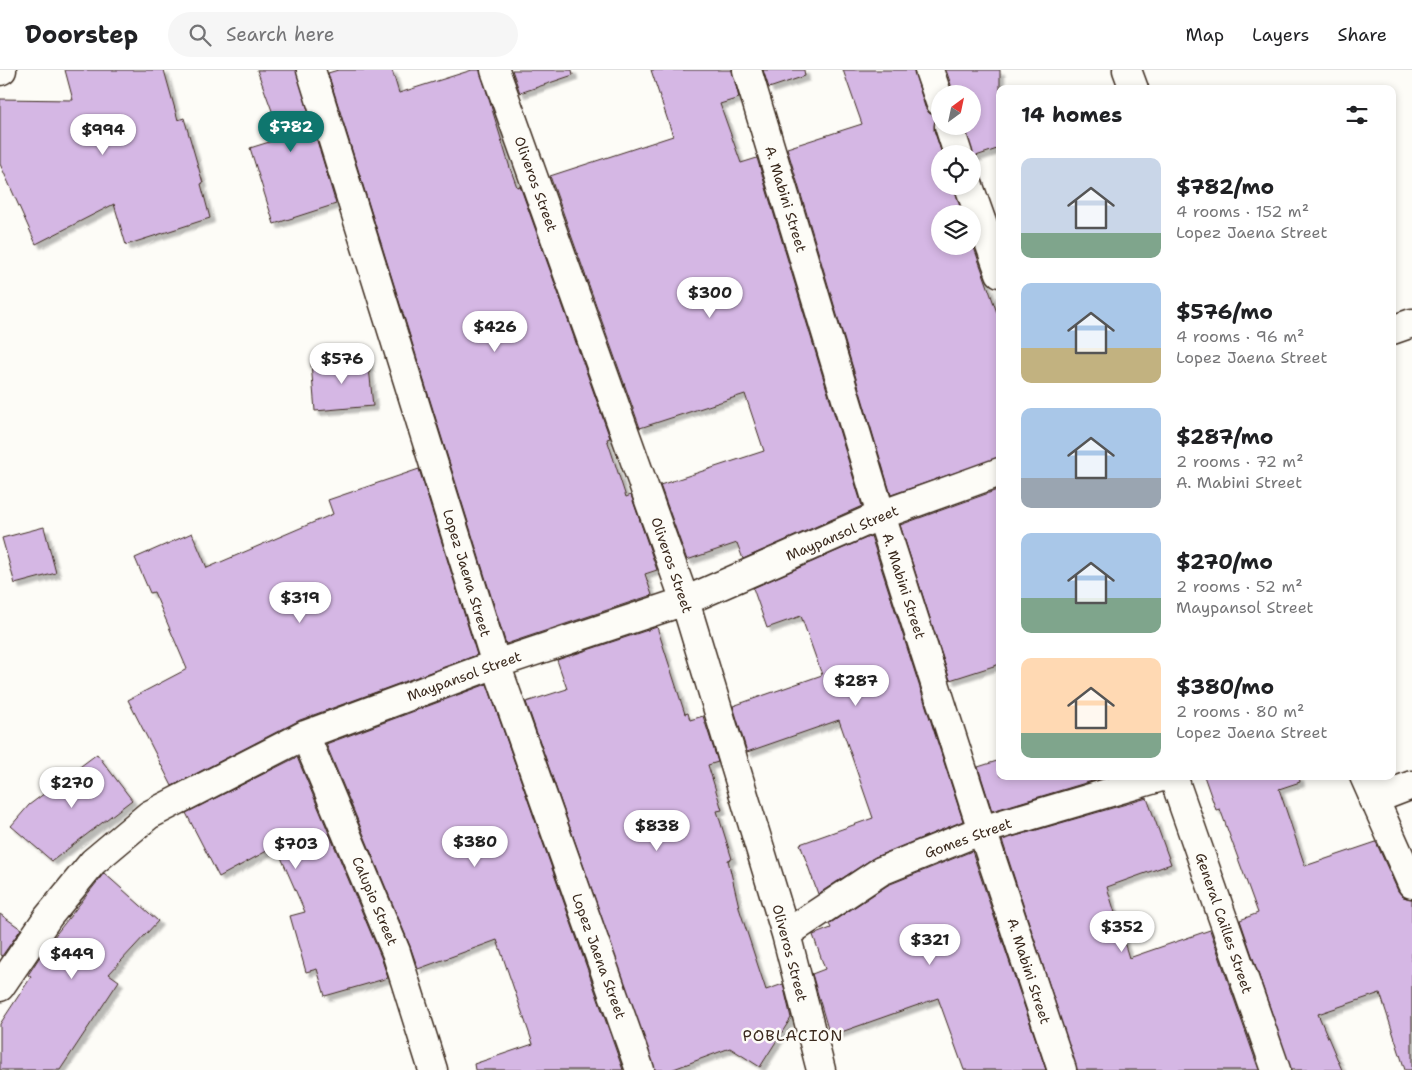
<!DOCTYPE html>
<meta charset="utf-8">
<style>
body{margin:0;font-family:"Shantell Sans",sans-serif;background:#f6f6f6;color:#202124;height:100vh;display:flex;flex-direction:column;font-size:19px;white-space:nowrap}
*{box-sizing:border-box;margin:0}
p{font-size:16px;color:#757577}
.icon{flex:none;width:28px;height:28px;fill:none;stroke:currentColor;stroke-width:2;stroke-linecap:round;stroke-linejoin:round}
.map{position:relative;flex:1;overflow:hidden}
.panel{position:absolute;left:996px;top:15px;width:400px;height:695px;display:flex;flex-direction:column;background:#fff;border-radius:10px;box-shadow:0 2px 8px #0003}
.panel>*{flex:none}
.needle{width:32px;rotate:33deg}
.buttons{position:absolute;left:931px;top:15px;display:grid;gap:10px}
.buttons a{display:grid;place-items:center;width:50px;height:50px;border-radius:50%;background:#fff;box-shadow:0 2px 8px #0003;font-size:25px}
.price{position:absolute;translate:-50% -42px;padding:0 11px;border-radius:18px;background:#fff;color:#222;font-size:16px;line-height:32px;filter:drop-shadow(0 1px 2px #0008)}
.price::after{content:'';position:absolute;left:50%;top:30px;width:15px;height:11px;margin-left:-8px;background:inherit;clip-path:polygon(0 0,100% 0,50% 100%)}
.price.selected{background:#0f766e;color:#fff}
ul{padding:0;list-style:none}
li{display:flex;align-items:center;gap:15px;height:125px;padding:0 25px}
li span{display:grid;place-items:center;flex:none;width:140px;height:100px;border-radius:10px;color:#555}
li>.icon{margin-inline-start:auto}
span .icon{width:60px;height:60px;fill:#fffc;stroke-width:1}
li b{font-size:21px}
h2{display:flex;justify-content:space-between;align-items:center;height:60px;padding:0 25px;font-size:21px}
header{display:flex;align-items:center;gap:30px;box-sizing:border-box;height:70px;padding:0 25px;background:#fff;border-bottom:1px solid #e0e0e0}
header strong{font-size:24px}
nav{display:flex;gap:28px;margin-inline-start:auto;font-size:18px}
.search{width:350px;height:45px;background:#f6f6f6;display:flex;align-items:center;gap:12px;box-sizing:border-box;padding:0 18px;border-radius:28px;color:#757577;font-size:19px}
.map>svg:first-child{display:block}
.building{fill:#d5b7e4;stroke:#3b2a1e;filter:url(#shadow)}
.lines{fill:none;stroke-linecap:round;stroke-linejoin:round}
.street-casing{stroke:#3b2a1e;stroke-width:31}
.secondary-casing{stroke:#3b2a1e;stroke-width:31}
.street{stroke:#fdfcf7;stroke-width:28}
.secondary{stroke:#fdfcf7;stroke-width:28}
.labels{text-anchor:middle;stroke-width:5;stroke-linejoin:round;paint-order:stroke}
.street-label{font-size:14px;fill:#3b2a1e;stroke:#fdfcf7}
.quarter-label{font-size:16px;letter-spacing:1px;fill:#3b2a1e;stroke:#fdfcf7}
</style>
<header>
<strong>Doorstep</strong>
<div class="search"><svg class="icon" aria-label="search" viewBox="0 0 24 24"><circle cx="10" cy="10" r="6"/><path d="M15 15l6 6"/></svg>Search here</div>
<nav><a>Map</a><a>Layers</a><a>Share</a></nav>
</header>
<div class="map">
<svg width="1412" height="1000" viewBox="0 0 1412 1000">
<defs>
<filter id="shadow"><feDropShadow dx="4.5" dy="4.5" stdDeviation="1" flood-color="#0004"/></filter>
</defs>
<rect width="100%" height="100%" fill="#fdfcf7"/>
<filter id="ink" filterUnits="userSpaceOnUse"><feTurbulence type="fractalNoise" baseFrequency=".02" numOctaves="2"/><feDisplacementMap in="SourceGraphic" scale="10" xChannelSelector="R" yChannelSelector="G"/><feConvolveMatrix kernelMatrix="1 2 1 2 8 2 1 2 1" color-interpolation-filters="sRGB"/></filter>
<g filter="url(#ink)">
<path class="building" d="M65,0h99l14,50 6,-2 19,65 -2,1 9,34 -84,27 -12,-41 -78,40 -36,-80v-65l73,1z
M257,0h39l40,134 -62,20 -24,-76 32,-10z
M338,0h54l7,23 73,-23h8l30,98 7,19 3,-1 90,252 -3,1 19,58 5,-2 26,75 -12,4 7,21 -146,49 -178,-571z
M512,0h60l1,5 -53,18z
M651,0h81l7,28 -19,6 21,59 16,-5 105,348 -119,53 -6,-16 -50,17 -27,-75 104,-34 -19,-57 -105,34 -90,-252 123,-40z
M763,0h41l1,6 -36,12z
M843,0h71l11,37 4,6 7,4 -2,13 8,24 -2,32h14l8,28h-22v32h32v-4l28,79v136l-109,38 -104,-347 75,-24z
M946,0h54v78l-27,9 -8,-31h7v-32h-18z
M368,288l5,48 -58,5 -4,-48z
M419,399l58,186 -177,65 -128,66 -44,-86 59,-31 -33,-77 -4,1 -15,-35 57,-25 15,35 126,-54 -5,-14z
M1000,419v175l-50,16 -50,-155z
M44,457l12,46 -41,11 -13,-46z
M871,466l92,285 -88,36 -57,37 -18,-50 73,-26 -34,-98 -92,32 -14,-46 89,-31 -21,-59 -34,12 -14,-40z
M657,557l28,87 3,-1 2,7 13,-4 15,46 -10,3 14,45 -5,1 15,48 -4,1 12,51 26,79 17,-6 8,34 -31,49 -30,-19 -59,22h-16l-129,-368 41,-13 -10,-29z
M487,614l136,386h-148l-1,-6 59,-20 -36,-104 -79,29 -8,-23 -84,-202z
M97,684l35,46 -80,61 -41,-35 18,-21z
M297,687l84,200 7,21 -63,18 -8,-27 -11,3 -16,-56 15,-4 -29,-66 -57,31 -33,-64z
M1000,690v16h109l-117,35 -14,-44z
M1204,706h95l1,6 -21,7 26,77 71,-24 22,49 5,6 9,2v171h-7l-25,-77 -62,21 24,56h-51l-51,-150 18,-7 -38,-104 -4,1z
M1147,728l24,66 -64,23 22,71 81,-28 49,140h-182l-75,-230z
M972,781l74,219h-82l-26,-72 -108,38 -18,-62 13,-5 -12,-34 18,-7 -2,-4 59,-39z
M104,803l54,48 -49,53 10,7 -59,89h-60v-46l27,-41 4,-6 -3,-2 18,-28z
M0,844l21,15 -19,27 -2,-1z"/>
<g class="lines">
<g class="street-casing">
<path id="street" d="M311,0l185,594 144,406
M495,0l190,531 101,333 35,136
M747,0l134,445 101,315 80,240
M1127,0l7,19
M0,1l2,-1
M1392,260l20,-7
M305,665l91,217 37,118
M1364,706l48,108
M1373,730l39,-15
M786,864l95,-63 101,-41 183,-54
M0,917l48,-70 45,-55 56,-47 156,-80 191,-71 189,-63 196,-86 119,-43"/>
</g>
<g class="secondary-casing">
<path id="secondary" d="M929,0l11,32
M949,56l9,28
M969,116l31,87
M1173,706l103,294"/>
</g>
<use href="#street" class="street"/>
<use href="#secondary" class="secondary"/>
</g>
</g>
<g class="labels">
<g class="street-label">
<text transform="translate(536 114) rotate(70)" y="5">Oliveros Street</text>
<text transform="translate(786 129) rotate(73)" y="5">A. Mabini Street</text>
<text transform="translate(842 463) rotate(-23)" y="5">Maypansol Street</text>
<text transform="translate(672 495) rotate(71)" y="5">Oliveros Street</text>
<text transform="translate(467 503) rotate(73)" y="5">Lopez Jaena Street</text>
<text transform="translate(904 516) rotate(72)" y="5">A. Mabini Street</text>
<text transform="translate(464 606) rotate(-20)" y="5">Maypansol Street</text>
<text transform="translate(968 768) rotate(-20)" y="5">Gomes Street</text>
<text transform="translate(375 831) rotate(67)" y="5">Calupio Street</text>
<text transform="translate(1224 853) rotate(71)" y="5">General Cailles Street</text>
<text transform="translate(790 883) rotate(75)" y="5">Oliveros Street</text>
<text transform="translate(599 886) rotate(70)" y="5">Lopez Jaena Street</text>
<text transform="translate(1029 901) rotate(72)" y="5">A. Mabini Street</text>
</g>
<g class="quarter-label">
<text x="793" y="971">POBLACION</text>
</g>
</g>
</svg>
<div class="buttons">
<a><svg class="needle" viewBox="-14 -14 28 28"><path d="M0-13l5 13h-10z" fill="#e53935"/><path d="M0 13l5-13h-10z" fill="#757577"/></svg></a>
<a><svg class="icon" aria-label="locate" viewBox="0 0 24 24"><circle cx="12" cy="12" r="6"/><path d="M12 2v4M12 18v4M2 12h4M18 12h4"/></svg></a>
<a><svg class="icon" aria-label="layers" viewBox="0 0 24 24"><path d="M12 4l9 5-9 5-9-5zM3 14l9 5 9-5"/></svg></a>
</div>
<b class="price selected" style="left:291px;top:83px">$782</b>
<b class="price" style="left:103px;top:86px">$994</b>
<b class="price" style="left:710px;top:249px">$300</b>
<b class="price" style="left:495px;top:283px">$426</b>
<b class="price" style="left:342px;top:315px">$576</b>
<b class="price" style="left:300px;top:554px">$319</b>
<b class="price" style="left:856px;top:637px">$287</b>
<b class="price" style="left:72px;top:739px">$270</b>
<b class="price" style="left:657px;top:782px">$838</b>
<b class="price" style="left:475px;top:798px">$380</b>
<b class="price" style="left:296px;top:800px">$703</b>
<b class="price" style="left:1122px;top:883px">$352</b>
<b class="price" style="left:930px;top:896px">$321</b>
<b class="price" style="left:72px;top:910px">$449</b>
<section class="panel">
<h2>14 homes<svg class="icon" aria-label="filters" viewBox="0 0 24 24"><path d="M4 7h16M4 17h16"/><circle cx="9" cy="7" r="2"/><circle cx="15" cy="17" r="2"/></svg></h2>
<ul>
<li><span style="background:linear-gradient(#c9d6e8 75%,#7fa58c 0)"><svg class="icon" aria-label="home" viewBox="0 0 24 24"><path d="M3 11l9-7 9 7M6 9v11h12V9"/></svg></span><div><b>$782/mo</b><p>4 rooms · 152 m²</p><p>Lopez Jaena Street</p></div></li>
<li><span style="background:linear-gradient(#a9c7e8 65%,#c2b280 0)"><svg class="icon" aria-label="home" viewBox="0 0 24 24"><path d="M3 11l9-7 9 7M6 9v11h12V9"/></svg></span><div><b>$576/mo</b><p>4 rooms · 96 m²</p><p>Lopez Jaena Street</p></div></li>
<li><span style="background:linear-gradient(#a9c7e8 70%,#9aa5b1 0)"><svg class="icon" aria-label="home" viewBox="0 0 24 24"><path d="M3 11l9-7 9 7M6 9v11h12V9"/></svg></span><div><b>$287/mo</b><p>2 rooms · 72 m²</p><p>A. Mabini Street</p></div></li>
<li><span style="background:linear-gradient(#a9c7e8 65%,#7fa58c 0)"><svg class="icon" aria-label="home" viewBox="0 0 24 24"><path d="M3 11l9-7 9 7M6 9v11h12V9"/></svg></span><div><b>$270/mo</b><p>2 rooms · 52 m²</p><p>Maypansol Street</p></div></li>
<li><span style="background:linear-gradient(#ffd9b3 75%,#7fa58c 0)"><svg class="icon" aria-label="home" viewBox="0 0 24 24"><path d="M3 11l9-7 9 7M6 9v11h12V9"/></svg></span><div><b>$380/mo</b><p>2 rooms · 80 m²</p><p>Lopez Jaena Street</p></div></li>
</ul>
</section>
</div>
